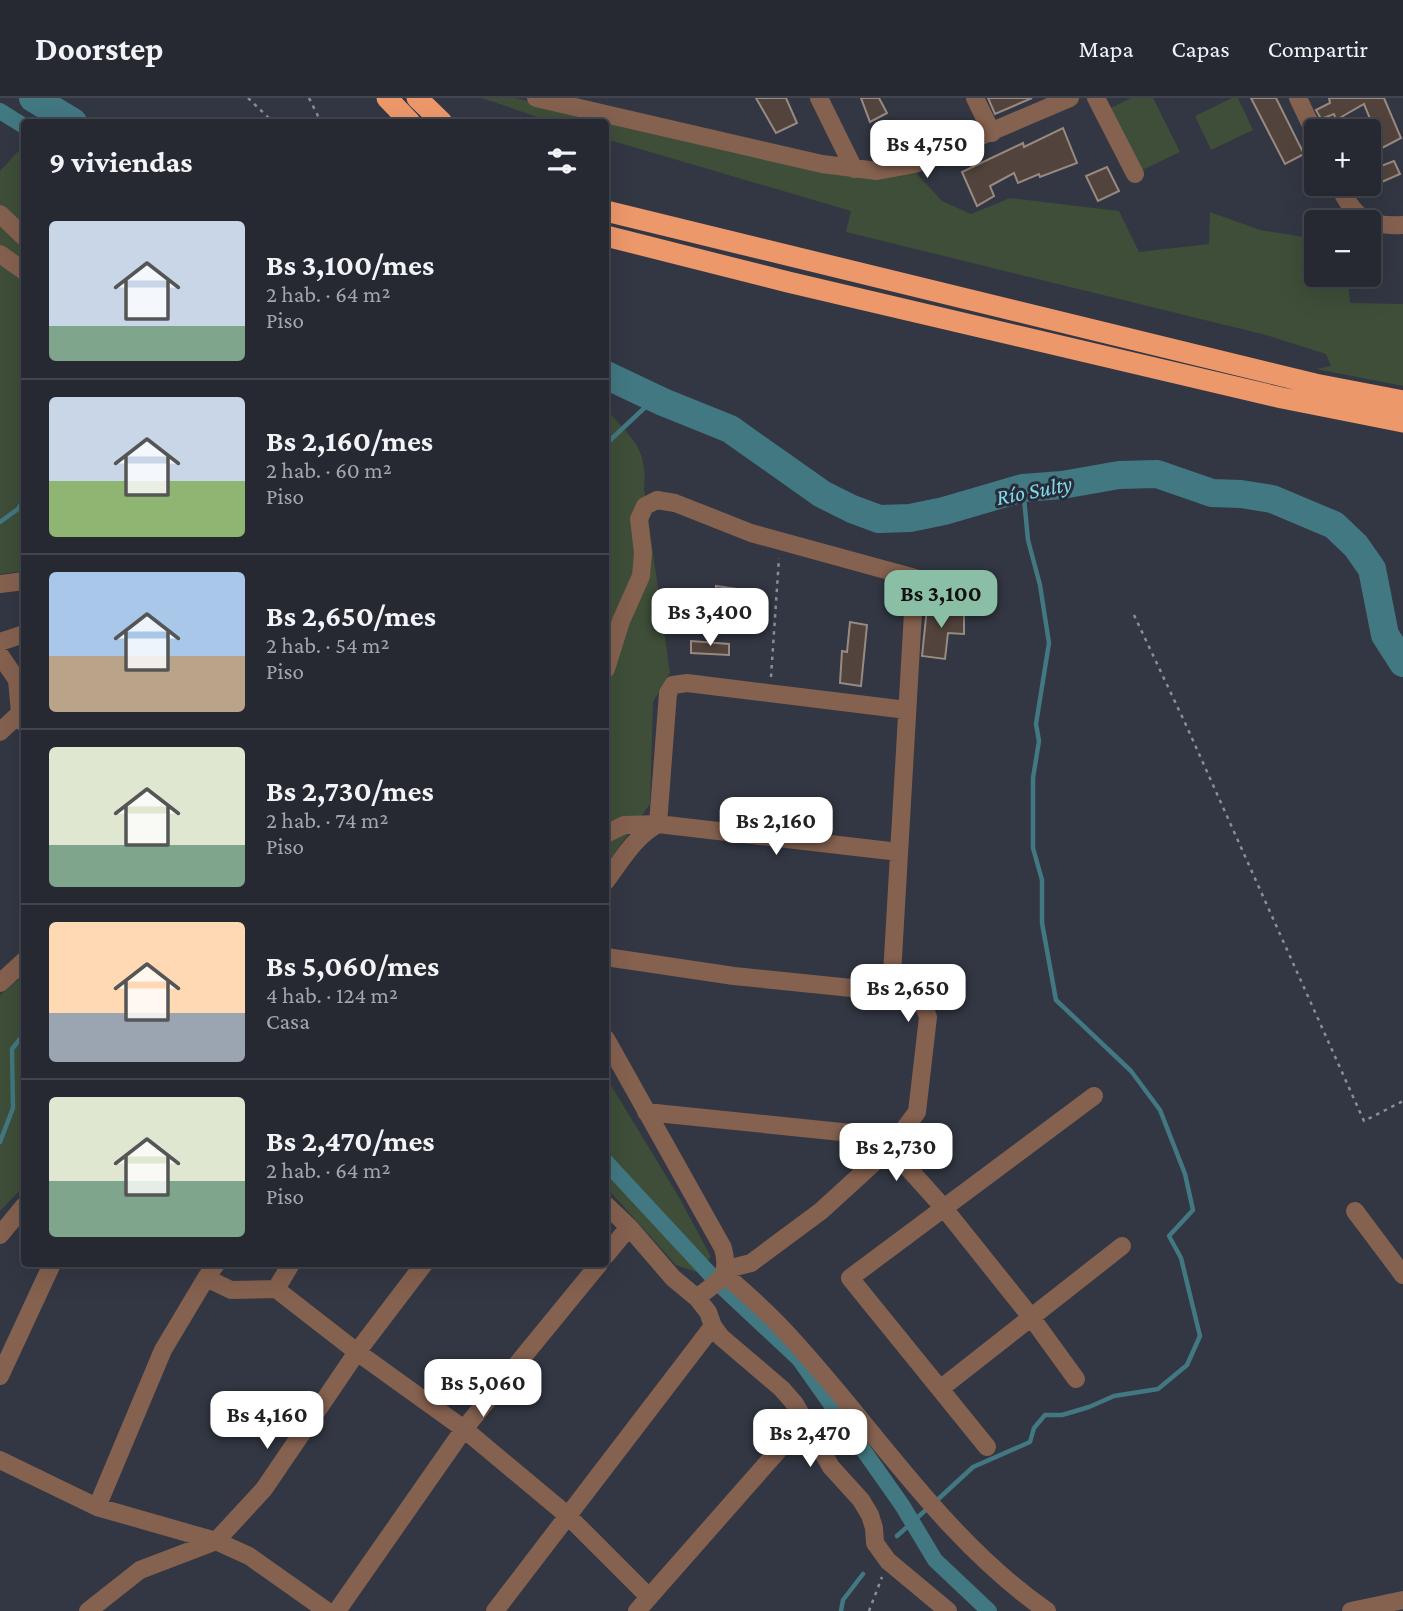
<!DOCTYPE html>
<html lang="es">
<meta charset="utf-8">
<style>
body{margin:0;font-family:"Crimson Pro",serif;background:#2e313a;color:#f1f3f6;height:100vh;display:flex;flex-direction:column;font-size:26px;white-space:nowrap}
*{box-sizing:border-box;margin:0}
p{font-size:23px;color:#a4a6ac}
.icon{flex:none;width:38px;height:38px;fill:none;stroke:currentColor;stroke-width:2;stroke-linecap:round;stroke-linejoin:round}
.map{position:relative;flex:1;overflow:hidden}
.sheet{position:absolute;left:21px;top:21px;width:588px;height:1148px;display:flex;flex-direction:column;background:#262932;border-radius:7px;box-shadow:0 7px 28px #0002,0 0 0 2px #42454d}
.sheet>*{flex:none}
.buttons{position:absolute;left:1304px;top:21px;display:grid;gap:14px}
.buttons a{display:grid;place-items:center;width:77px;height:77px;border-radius:7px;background:#262932;box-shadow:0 7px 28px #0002,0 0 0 2px #42454d;font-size:35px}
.price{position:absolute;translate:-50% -60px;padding:0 16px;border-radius:14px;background:#fff;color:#222;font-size:23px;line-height:46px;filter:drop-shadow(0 2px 4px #0008)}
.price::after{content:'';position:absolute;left:50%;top:42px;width:21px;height:16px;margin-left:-10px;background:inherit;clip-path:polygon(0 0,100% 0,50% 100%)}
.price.active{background:#8abfa5;color:#111}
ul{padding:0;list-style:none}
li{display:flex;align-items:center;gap:21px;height:175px;padding:0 28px}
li+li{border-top:2px solid #42454d}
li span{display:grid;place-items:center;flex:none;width:196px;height:140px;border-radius:7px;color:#555}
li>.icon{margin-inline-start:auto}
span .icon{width:84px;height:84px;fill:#fffc;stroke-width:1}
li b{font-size:30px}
h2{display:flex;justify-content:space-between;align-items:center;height:84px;padding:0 28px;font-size:30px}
header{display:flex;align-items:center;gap:42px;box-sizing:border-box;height:98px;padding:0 35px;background:#262932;border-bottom:2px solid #42454d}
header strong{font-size:33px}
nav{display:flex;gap:38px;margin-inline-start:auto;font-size:24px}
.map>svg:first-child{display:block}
.green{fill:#3e4e38}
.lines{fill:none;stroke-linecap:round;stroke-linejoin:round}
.stream{stroke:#427882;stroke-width:4.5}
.canal{stroke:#427882;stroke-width:16}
.river{stroke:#427882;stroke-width:28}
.building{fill:#52443c;stroke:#998a81;stroke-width:2}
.path{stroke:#8b8e98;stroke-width:2.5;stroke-dasharray:3.5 5;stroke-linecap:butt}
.minor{stroke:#85614f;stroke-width:18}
.highway{stroke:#ed986b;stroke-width:21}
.labels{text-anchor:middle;stroke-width:6;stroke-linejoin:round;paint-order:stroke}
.water-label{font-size:23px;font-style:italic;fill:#80daeb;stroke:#282c38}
</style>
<header>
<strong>Doorstep</strong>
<nav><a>Mapa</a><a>Capas</a><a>Compartir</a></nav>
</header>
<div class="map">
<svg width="1403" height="1513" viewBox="0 0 1403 1513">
<rect width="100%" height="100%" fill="#323743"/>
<path class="green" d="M482,0h33l271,65 99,13 31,-3 26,28 29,13 39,-16 109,13 20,41 70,-8 1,-32 50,18 56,9v36h31l3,28 53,1v82l-87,-17 15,-3 -5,-12 -60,-19 -420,-103 5,-21 -245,-72v-17h-54z
M1131,0h22l27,54 -42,20 -31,-62z
M1232,0h6l15,32 -42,20 -16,-34z
M23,48l1,425 -24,3v-403z
M606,311c25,29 42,38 38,80l26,184 -17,29 -3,102 -44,61z
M24,877v211l-24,25v-216z
M606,979l74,122 31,58 -15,15 -20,-7 -70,-78z"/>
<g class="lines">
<path class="stream" d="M606,346l49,-46
M0,424l18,-13 6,-9
M0,1044l13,-34 -1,-59 12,-15
M934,1405l39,-36 57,-25 4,-14 11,-13h17l27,-8 25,-11 44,-7 29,-24 13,-29 -19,-78 -12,-22 24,-26 -8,-36 -25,-64 -29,-39 -75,-71 -14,-77v-43l-9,-32v-70l6,-37 -3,-17 13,-81 -9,-58 -12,-45 -5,-52
M897,1438l31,-28
M841,1513l2,-11 20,-26"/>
<path class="canal" d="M0,13l24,15
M606,1064l115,124 78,73 103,146 33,55 54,51"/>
<path class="river" d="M33,0l40,24
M606,277l57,27 67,27 92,65 30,15 27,10 31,-1 34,-7 79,-23 39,-3 57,-10 38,-1 55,19 29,1 31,5 62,26 22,21 16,23 13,66 18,28"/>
</g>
<path class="building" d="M756,0h30l11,25 -21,10z
M861,0h18l8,15 -17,9z
M988,0h44l-37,16z
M1251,0h25l28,56 -19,10z
M1329,0h55l17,40 -19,10 -18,-44 -28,16 -2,-6 -13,5 -5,-9 14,-7z
M1063,30l14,35 -37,14 -1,-3 -21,9 -4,-10 -24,13 4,10 -17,10 -15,-34 61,-29 1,4z
M1394,63l6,13 -32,14v-17z
M1107,69l12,24 -21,10 -12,-25z
M716,488l22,3v43l-25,-3z
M927,510l37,1v25l-16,-1 -3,26 -23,-3z
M850,524l17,3 -6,61 -21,-3 2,-32 5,1z
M691,543l38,3v11l-38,-2z"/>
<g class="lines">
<path class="path" d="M248,0l25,24
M309,0l12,24
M1134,517l52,110 178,396 39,-20
M771,579l8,-119
M869,1513l13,-34"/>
<path class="minor" d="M536,0l286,66 55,7 38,-7 155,-66
M819,0l35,71
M975,0l17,35
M1096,0l39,76
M1298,0l18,38
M1338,86c16,33 27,43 65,41
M0,116l24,23
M0,156l24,17
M0,486l24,-3
M0,544l24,-8
M0,557l17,25 3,33 4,10
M606,571l15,-48 20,-45 2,-23 -4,-34 6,-13 12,-6 18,3 76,30 164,45 -24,414
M0,634l20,-19
M658,726l10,-131 5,-8 14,-2 220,27
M606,736l18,-9 34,-1 241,28
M606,783c15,-20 29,-45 52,-57
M606,859l128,19 157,16c19,5 31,4 37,25l-11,95 -27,36 -69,63 -70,52 -24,6
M0,885l24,-22
M606,941l117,209c8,31 -5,32 -26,50
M646,1014l215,22 16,4 13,10 53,59 88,110 45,62
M606,1107l23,22 44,51 24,20 11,14 5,14 8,11 61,52 13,15 36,63 30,33 9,15 4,13 1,15 13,18 60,50
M1355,1113l48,64
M0,1137l24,-29
M606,1157l23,-28
M216,1166l-10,14 25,12 45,-1 15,-25
M724,1176c19,17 38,33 55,51 90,94 160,211 268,286
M276,1191l81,63 107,77 103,86 82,82
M0,1278l52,-112
M940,1291l182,-143
M987,1349l-137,-169 244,-182
M0,1362l97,47 119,34 33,15 78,55
M97,1409l66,-157 43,-72
M88,1513l52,-41 76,-29 48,-52 93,-137 67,-88
M337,1513l127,-182 135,-165
M495,1513l218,-285
M637,1513l168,-191
M1351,1513l52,-11"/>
<path class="highway" d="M387,0l23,24
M417,0l25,24
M606,113l709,173 88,17
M606,138l182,46 494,116 121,24"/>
</g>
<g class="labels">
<g class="water-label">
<text transform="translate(1034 392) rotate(-11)" y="8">Río Sulty</text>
</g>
</g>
</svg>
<div class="buttons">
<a>+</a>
<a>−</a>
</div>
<b class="price" style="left:927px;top:82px">Bs 4,750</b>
<b class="price active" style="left:941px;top:532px">Bs 3,100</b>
<b class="price" style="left:710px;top:550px">Bs 3,400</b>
<b class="price" style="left:776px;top:759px">Bs 2,160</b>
<b class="price" style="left:908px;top:926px">Bs 2,650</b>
<b class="price" style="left:896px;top:1085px">Bs 2,730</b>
<b class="price" style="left:483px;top:1321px">Bs 5,060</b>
<b class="price" style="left:267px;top:1353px">Bs 4,160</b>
<b class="price" style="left:810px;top:1371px">Bs 2,470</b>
<section class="sheet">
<h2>9 viviendas<svg class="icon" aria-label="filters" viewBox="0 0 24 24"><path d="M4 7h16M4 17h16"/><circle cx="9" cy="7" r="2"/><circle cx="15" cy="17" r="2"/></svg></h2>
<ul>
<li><span style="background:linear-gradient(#c9d6e8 75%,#7fa58c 0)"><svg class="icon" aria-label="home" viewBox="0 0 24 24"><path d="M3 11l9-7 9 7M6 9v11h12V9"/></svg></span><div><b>Bs 3,100/mes</b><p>2 hab. · 64 m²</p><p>Piso</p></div></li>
<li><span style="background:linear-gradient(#c9d6e8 60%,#8fb573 0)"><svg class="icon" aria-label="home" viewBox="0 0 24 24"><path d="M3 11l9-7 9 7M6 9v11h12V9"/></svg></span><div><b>Bs 2,160/mes</b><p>2 hab. · 60 m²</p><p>Piso</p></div></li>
<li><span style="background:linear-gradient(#a9c7e8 60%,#b9a48a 0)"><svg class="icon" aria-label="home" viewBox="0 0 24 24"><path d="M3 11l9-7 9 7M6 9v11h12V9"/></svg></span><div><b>Bs 2,650/mes</b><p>2 hab. · 54 m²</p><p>Piso</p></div></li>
<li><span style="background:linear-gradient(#dfe7d0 70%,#7fa58c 0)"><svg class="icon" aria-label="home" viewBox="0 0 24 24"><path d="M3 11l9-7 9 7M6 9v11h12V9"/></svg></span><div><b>Bs 2,730/mes</b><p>2 hab. · 74 m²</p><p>Piso</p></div></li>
<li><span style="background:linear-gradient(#ffd9b3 65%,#9aa5b1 0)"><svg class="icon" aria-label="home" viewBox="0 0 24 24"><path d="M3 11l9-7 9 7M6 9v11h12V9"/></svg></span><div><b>Bs 5,060/mes</b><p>4 hab. · 124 m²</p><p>Casa</p></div></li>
<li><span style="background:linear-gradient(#dfe7d0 60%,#7fa58c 0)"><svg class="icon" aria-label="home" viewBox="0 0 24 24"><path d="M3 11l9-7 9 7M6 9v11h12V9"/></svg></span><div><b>Bs 2,470/mes</b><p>2 hab. · 64 m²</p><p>Piso</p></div></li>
</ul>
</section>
</div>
